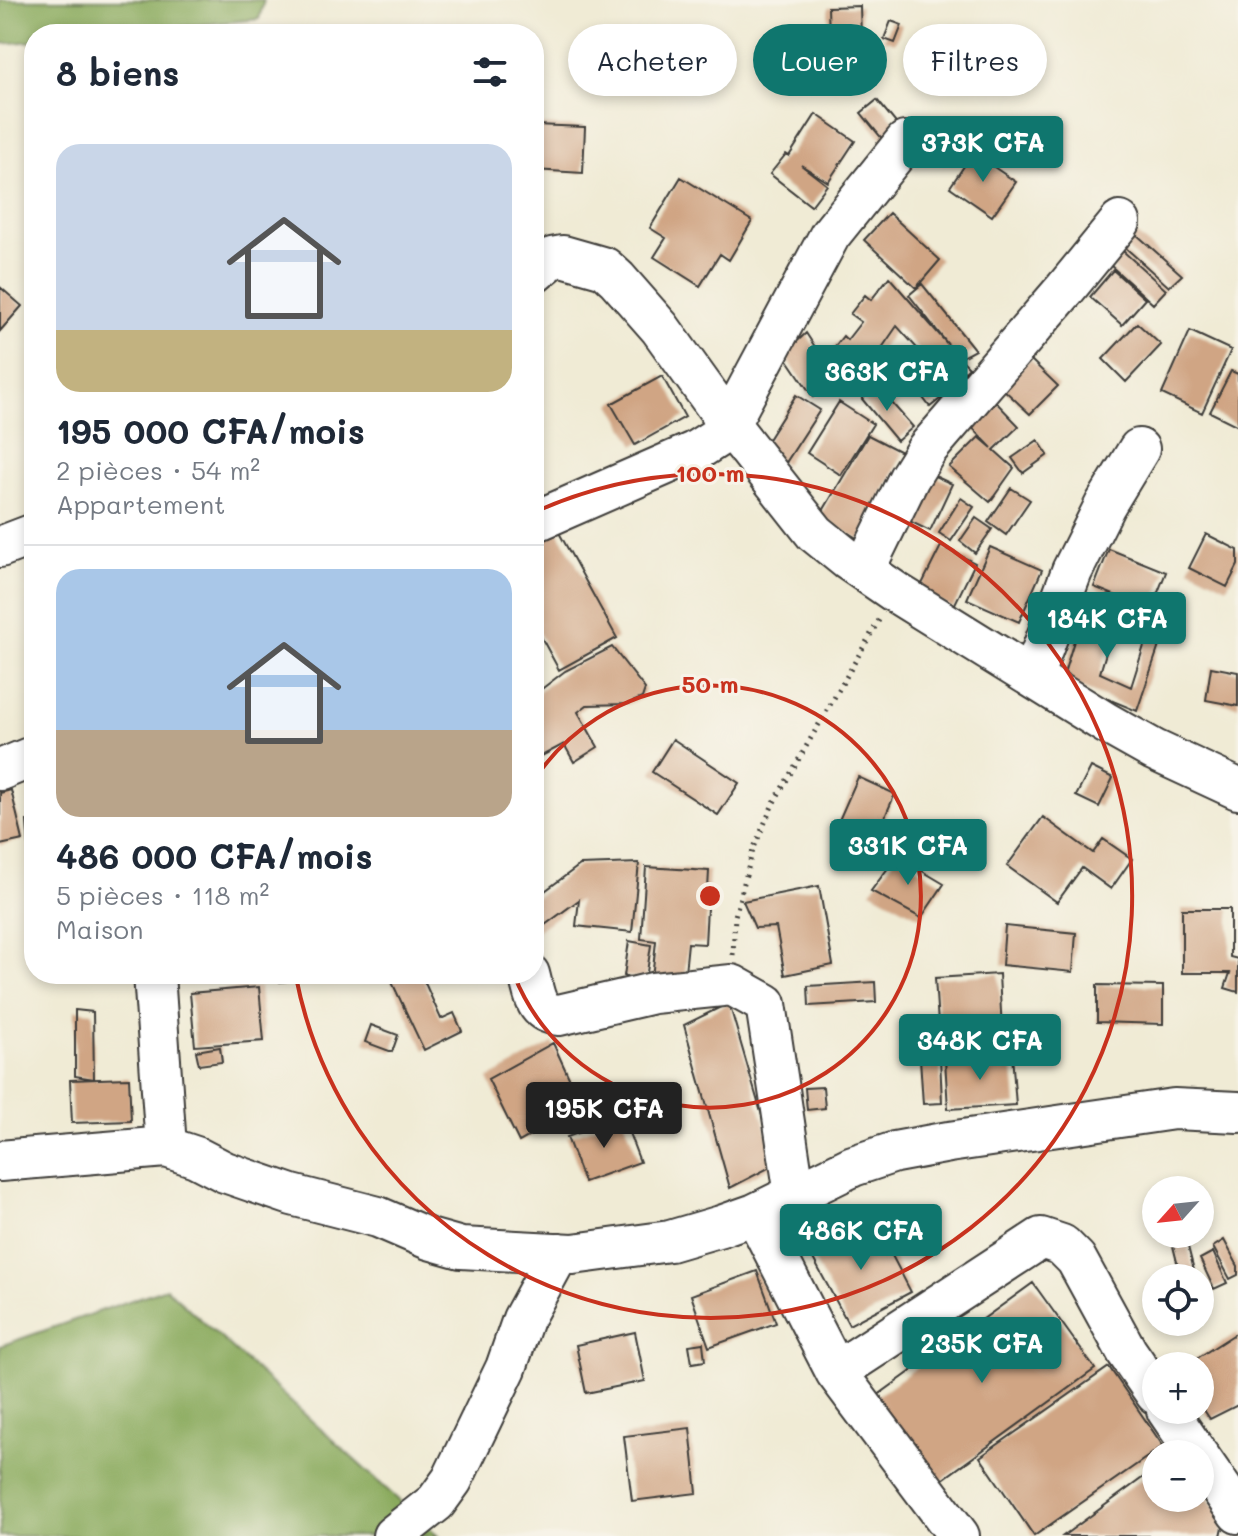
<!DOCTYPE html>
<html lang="fr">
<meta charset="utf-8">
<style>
body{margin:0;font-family:Mali,sans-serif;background:#f2f2f3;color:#1f2937;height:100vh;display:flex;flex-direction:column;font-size:30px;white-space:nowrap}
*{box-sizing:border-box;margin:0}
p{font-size:26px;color:#747a83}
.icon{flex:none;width:44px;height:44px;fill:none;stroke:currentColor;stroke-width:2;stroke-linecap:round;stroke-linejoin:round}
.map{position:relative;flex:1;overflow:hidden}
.side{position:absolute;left:24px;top:24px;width:520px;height:960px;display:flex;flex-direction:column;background:#fff;border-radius:32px;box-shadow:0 4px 12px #0003}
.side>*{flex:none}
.top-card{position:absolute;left:568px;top:24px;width:550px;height:72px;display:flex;gap:16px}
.needle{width:52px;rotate:243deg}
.tools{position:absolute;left:1142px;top:1176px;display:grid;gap:16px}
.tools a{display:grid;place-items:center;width:72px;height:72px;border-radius:50%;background:#fff;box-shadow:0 4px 12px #0003;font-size:40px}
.price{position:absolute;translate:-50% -68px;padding:0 18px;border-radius:8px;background:#0f766e;color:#fff;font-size:26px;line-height:52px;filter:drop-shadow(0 2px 4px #0008)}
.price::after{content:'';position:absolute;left:50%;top:48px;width:24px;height:18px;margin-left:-12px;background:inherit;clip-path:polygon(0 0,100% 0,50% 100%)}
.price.selected{background:#222;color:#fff}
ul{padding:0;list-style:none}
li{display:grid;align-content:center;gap:16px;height:424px;padding:0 32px}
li+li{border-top:2px solid #e0e1e3}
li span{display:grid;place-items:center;height:248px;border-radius:24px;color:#555}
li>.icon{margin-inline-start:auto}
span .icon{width:144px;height:144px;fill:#fffc;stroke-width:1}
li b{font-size:34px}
h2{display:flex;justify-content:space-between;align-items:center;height:96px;padding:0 32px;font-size:34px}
.tag{padding:0 28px;border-radius:36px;background:#fff;box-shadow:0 4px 12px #0003;font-size:28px;line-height:72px}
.tag.selected{background:#0f766e;color:#fff}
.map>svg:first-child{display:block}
.forest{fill:#8aaa5d;stroke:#53633c;stroke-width:2}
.building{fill:#d0a584}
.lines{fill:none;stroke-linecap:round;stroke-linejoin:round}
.minor-casing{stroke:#3c3b38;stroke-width:44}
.path{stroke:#3c3b38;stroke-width:5;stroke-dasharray:2 6;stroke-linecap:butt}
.minor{stroke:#fff;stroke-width:40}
.ring{fill:none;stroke:#c8321e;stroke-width:4}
.centre{fill:#c8321e;stroke:#f7f3e8;stroke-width:4}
.ring-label{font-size:24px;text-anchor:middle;font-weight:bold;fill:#c8321e;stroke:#f7f3e8;stroke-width:6;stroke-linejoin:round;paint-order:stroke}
</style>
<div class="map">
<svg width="1238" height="1536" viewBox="0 0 1238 1536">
<rect width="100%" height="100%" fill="#f7f3e8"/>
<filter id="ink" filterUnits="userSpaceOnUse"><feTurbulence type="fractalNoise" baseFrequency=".0125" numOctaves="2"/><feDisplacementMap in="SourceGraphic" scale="16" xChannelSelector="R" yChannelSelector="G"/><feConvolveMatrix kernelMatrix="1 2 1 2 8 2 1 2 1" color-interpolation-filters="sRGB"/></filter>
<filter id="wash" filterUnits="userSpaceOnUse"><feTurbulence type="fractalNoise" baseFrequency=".006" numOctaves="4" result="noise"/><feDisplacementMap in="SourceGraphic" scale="32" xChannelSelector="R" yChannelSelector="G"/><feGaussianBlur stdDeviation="1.8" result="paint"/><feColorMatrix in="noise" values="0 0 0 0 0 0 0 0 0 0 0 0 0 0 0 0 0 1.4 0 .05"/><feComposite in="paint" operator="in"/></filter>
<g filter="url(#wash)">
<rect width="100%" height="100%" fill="#f0ebd5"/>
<path class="forest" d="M0,0h264l-5,19 -153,15h-72v7l-34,3z
M166,1288l272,248h-438v-190z"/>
<g id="blocks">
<path class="building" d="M860,6l2,62h-32l-2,-61z
M891,21l11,4 -7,18 -11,-4z
M877,100l27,33 -16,13 -27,-33z
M816,114l39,27 -27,41 -27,-17 26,20 -16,21 -41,-32 16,-20 3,2z
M1021,119l30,30 -15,15 -30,-29z
M534,125l51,2 -2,46 -49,-3z
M973,153l43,29 -24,34 -42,-29z
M681,177l71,44 -23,39 -9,-6 -20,32 -46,-29 12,-19 -16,-10z
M889,213l51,47 -24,28 -52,-48z
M1127,226l55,49 -13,12 -52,-47z
M1113,242l53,48 -13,14 -53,-48z
M1113,270l32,29 -23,26 -32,-28z
M889,277l61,70 -41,-52 13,-11 53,66 -15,8 9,9 -20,21 2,2 -21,17 -25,-33 21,-16 -29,-32 -44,64 -27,-32 17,-22 4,4 14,-18 -11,-8 15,-19 6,5z
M0,287l22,19 -22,25z
M1137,323l24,22 -35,37 -23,-23z
M1190,331l41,19 -29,63 -40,-19z
M806,333l28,43 -21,21 -29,-43z
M1030,359l28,27 -28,28 -28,-26z
M1231,371l7,3v52l-28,-14z
M662,376l23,41 -50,28 -24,-41z
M876,385l37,42 -16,14 -35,-42z
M796,395l24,15 -35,54 -23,-15z
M991,397l28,29 -25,24 20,18 -24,34 -41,-35 30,-30 13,11 -26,-27z
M839,402l34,22 -32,51 -34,-22z
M868,435l35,18 -43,87 -40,-24z
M1038,440l10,15 -25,18 -11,-15z
M926,472l26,12 -22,47 -25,-12z
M1011,488l19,12 -24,35 -18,-13z
M961,498l13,9 -23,34 -12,-8z
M551,518l66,120 -58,32 -25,-46v-97z
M976,518l16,11 -17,24 -15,-12z
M1206,534l32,16v15l-11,22 -38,-19z
M941,546l34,17 -22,45 -34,-18z
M990,547l52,23 -23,52 -52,-23z
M1109,549l57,23 -15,38 -57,-23z
M1085,605l32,11 -17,57 31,14 19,-60 14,4 -27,80 -75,-31z
M612,647l33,42 -3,9 -14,6 -41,1 -9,7 20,35 -24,15 -10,-18 -30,16v-62l4,-2 1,-5 26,-20z
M1211,667l27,5v34l-32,-6z
M673,739l66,44 -21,32 -66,-43z
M1091,767l22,11 -14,29 -23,-11z
M858,777l37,17 -22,50 -37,-17z
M11,790l12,50 -23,5v-52z
M1043,817l50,36 10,-14 29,20 -21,30 -29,-21 -25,34 -50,-36z
M27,821h7v66h-2z
M897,856l47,28 -23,34 -50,-27z
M639,863l-7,69 -56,-6 3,-26 -45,33v-34l46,-34z
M646,867l63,4 -4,73 -17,-1 -4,39 -32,-4 4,-37 -15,-2z
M819,886l14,79 -48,10 -9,-48 -21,1 -12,-27z
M1182,909h48v48l8,2v33l-13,-4 5,-15h-48z
M1005,926l71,7 -3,39 -71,-7z
M629,941l22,4 -5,34 -22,-3z
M279,974h53v2l-52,6z
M398,974h23l20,45 13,-6 8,18 -38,19 -34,-72z
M999,974l4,77 -67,4 -2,-31h4l-3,-46z
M875,982l1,20 -67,4 -1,-20z
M1097,985l66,1v38l-66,-2z
M259,987l5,54 -69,5 -5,-53z
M729,1003l47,161 -46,24 -46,-163z
M75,1010l18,2 1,67 -19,-3z
M371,1025l27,10 -6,17 -27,-10z
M553,1043l29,63 -63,36 -31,-63z
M220,1047l2,15 -23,3 -3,-14z
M1012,1055l4,50 -68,4 -3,-50z
M940,1057l2,46 -19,1 -3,-46z
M129,1078l2,43 -59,2 -2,-43z
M823,1087l2,21 -18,2 -2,-22z
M623,1117l17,45 -56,20 -17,-45z
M873,1219l38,73 -62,33 -39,-72z
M1186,1239l10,39h-15l-9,-36z
M1224,1240l14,26v9l-8,4 -17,-32z
M1213,1252l14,31 -13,6 -14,-30z
M757,1271l19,52 -67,24 -18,-52z
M1033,1283l62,86 -163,118 -62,-86z
M635,1332l10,49 -59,12 -10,-48z
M1238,1332v73l-28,14 -10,-15v-38h-15z
M703,1343l2,18 -13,2 -3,-18z
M1109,1367l54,79 -129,90 -54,-79z
M690,1428l7,65 -65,8 -8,-65z
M1156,1468v30h44v-9l25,29 -4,18h-158z"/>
</g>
</g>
<g filter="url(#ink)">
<use href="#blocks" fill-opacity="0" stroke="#3c3b38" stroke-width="2"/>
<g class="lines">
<g class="minor-casing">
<path id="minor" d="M534,273l18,-15 11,-2 42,12 12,11 43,49 69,96 86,109 32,26 48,33 211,131 48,27 84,39
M534,522l160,-70 22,-14 13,-14 101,-189 75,-93
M0,547l34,-13
M864,570l45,-92 18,-29 139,-161 54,-66
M1032,677l40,-106 33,-66 34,-56
M0,770l34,-14
M529,974c6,21 5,39 30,41l94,-22 79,-8 34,19 29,191
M166,1147l30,10 29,15 67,23 86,22 51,22 32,9 112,6 97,-13 51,-15 34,-12 98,-48 42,-14 54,-10 225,-33 64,3
M0,1161l166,-14 -12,-173
M755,1214l81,158 123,164
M836,1372l205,-134 21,7 14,14 51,93 29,42
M1167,1410l30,44
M1200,1458l38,55
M393,1536l43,-34 16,-22 54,-112 17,-49 36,-66"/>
</g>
<path class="path" d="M733,955l2,-39 18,-66 20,-46 106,-184"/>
<use href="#minor" class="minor"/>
</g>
</g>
<g class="ring">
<path d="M534 780A211 211 0 1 1 514 975"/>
<path d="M535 512A422 422 0 1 1 296 977"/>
</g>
<circle cx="710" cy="896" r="12" class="centre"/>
<g class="ring-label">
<text x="710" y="482">100 m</text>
<text x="710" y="693">50 m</text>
</g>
</svg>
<div class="tools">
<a><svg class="needle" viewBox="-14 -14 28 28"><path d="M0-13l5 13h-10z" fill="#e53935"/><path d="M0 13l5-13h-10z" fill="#747a83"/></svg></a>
<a><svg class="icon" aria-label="locate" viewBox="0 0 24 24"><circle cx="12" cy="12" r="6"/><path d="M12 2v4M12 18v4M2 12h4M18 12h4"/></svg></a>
<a>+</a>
<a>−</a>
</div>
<b class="price" style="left:983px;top:184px">373K CFA</b>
<b class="price" style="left:887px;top:413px">363K CFA</b>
<b class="price" style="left:1107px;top:660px">184K CFA</b>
<b class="price" style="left:908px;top:887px">331K CFA</b>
<b class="price" style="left:980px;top:1082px">348K CFA</b>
<b class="price selected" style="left:604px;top:1150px">195K CFA</b>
<b class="price" style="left:861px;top:1272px">486K CFA</b>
<b class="price" style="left:982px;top:1385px">235K CFA</b>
<div class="top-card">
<a class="tag">Acheter</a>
<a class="tag selected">Louer</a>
<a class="tag">Filtres</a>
</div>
<section class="side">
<h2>8 biens<svg class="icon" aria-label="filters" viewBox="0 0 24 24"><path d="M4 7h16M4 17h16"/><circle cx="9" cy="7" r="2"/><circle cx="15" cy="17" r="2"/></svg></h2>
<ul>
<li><span style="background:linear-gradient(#c9d6e8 75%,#c2b280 0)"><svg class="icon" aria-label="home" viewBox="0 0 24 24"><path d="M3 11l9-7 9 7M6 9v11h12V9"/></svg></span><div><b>195 000 CFA/mois</b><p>2 pièces · 54 m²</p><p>Appartement</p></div></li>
<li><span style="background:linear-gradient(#a9c7e8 65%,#b9a48a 0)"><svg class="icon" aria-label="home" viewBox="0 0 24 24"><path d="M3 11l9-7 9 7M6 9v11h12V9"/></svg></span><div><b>486 000 CFA/mois</b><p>5 pièces · 118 m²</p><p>Maison</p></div></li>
</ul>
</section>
</div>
